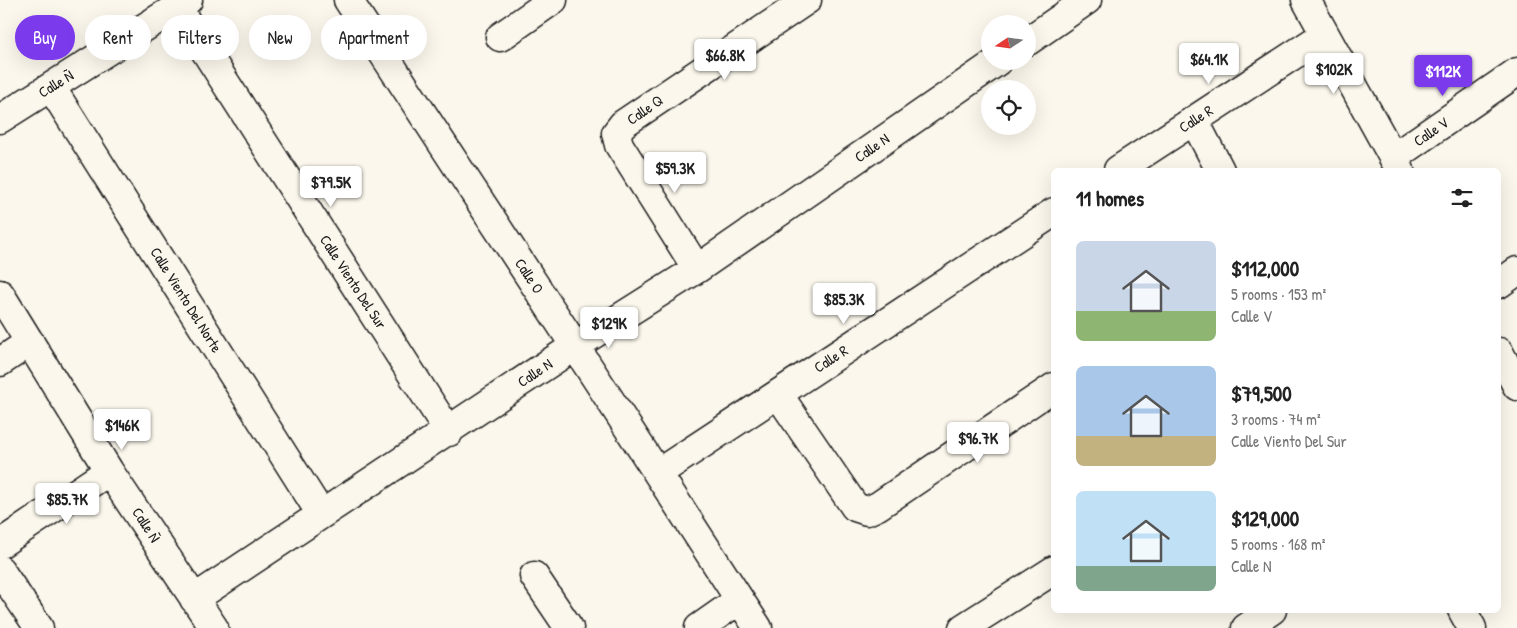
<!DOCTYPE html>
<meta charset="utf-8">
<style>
body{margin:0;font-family:"Patrick Hand",sans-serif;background:#f2f2f2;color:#222;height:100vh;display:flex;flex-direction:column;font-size:19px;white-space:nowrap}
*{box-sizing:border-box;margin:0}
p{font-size:16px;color:#767676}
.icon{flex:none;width:28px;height:28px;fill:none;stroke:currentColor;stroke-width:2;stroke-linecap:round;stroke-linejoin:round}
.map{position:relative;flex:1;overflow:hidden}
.panel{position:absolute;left:1051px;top:168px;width:450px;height:445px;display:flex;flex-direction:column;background:#fff;border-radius:8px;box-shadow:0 5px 20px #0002}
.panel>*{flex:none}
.hud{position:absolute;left:15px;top:15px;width:475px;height:45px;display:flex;gap:10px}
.needle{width:32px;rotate:257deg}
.controls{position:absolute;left:981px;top:15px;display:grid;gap:10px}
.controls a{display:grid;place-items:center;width:55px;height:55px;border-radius:50%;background:#fff;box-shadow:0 5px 20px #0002;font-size:25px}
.price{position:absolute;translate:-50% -42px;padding:0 11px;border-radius:5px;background:#fff;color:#222;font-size:16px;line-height:32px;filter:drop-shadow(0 1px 2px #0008)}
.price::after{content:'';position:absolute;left:50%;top:30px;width:15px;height:11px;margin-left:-8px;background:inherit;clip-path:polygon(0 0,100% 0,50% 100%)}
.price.current{background:#7c3aed;color:#fff}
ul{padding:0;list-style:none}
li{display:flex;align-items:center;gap:15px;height:125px;padding:0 25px}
li span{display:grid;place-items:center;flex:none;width:140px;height:100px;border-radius:8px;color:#555}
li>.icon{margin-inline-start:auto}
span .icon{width:60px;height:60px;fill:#fffc;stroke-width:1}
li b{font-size:21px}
h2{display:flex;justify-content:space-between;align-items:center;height:60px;padding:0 25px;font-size:21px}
.chip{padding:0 18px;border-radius:22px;background:#fff;box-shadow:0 5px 20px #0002;font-size:18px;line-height:45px}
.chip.current{background:#7c3aed;color:#fff}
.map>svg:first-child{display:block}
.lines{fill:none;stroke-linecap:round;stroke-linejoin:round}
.minor-casing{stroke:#1c1c1c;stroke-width:31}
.minor{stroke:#fbf7ec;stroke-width:28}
.labels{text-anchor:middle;stroke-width:5;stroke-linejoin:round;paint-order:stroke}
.street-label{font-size:15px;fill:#1c1c1c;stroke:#fbf7ec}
</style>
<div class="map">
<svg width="1517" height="628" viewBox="0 0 1517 628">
<rect width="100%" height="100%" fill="#fbf7ec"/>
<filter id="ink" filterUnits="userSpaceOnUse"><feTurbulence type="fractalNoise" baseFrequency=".02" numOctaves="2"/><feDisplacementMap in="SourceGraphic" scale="10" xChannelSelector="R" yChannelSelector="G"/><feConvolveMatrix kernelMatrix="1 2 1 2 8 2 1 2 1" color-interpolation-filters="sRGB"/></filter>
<g filter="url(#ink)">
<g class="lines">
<g class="minor-casing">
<path id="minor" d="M348,0l227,346 183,282
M1306,0l94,170
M177,7l272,425
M500,37l53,-37
M1028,41l59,-41
M51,87l270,427
M0,119l188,-119
M1194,120l26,50
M1394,157l123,-85
M1118,170l206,-135
M697,269l-78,-124 -3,-12 7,-9 184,-124
M1499,284l18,-13
M0,294l109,177 105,157
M1499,352l18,34
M0,362l30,-20
M778,394l77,113 12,4 11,-5 176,-119
M658,473l396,-261
M0,544l109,-73
M0,570l39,58
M534,576l35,52
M194,599l381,-253 122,-77 301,-208
M1462,610l10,18
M699,628l40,-28
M963,628l91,-58
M1246,628l26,-18"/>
</g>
<use href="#minor" class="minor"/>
</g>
</g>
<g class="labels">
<g class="street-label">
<text transform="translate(56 84) rotate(-32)" y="5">Calle Ñ</text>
<text transform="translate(645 110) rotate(-35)" y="5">Calle Q</text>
<text transform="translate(1196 119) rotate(-33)" y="5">Calle R</text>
<text transform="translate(1431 132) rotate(-35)" y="5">Calle V</text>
<text transform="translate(872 148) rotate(-35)" y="5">Calle N</text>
<text transform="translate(529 276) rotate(57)" y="5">Calle O</text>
<text transform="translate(353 282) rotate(57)" y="5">Calle Viento Del Sur</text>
<text transform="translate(186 300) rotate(58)" y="5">Calle Viento Del Norte</text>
<text transform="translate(831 359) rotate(-33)" y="5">Calle R</text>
<text transform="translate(535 373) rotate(-34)" y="5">Calle N</text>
<text transform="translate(146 525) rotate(57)" y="5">Calle Ñ</text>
</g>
</g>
</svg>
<div class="controls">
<a><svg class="needle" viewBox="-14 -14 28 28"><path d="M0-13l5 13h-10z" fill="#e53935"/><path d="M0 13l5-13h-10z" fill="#767676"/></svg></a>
<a><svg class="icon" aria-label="locate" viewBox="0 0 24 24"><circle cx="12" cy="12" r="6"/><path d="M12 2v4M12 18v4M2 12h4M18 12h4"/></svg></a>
</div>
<b class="price" style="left:725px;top:81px">$66.8K</b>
<b class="price" style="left:1209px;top:85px">$64.1K</b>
<b class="price" style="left:1334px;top:95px">$102K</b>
<b class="price current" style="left:1443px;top:97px">$112K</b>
<b class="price" style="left:675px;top:194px">$59.3K</b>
<b class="price" style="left:331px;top:208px">$79.5K</b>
<b class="price" style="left:844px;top:325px">$85.3K</b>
<b class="price" style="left:609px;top:349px">$129K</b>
<b class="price" style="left:122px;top:451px">$146K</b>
<b class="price" style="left:978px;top:464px">$96.7K</b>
<b class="price" style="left:67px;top:525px">$85.7K</b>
<div class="hud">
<a class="chip current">Buy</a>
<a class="chip">Rent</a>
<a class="chip">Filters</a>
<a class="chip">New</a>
<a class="chip">Apartment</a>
</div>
<section class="panel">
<h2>11 homes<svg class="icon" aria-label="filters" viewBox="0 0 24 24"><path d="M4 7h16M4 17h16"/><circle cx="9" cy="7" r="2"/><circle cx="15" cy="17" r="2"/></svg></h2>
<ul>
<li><span style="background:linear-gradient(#c9d6e8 70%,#8fb573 0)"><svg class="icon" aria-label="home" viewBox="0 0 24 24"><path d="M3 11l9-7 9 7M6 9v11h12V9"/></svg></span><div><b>$112,000</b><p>5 rooms · 153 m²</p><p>Calle V</p></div></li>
<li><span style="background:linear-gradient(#a9c7e8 70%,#c2b280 0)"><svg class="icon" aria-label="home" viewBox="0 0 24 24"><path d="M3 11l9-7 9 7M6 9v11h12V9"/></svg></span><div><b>$79,500</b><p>3 rooms · 74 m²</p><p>Calle Viento Del Sur</p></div></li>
<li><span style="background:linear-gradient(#bfe0f5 75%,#7fa58c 0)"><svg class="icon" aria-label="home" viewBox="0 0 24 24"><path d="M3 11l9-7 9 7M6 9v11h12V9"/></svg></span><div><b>$129,000</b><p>5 rooms · 168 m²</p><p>Calle N</p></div></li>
</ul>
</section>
</div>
